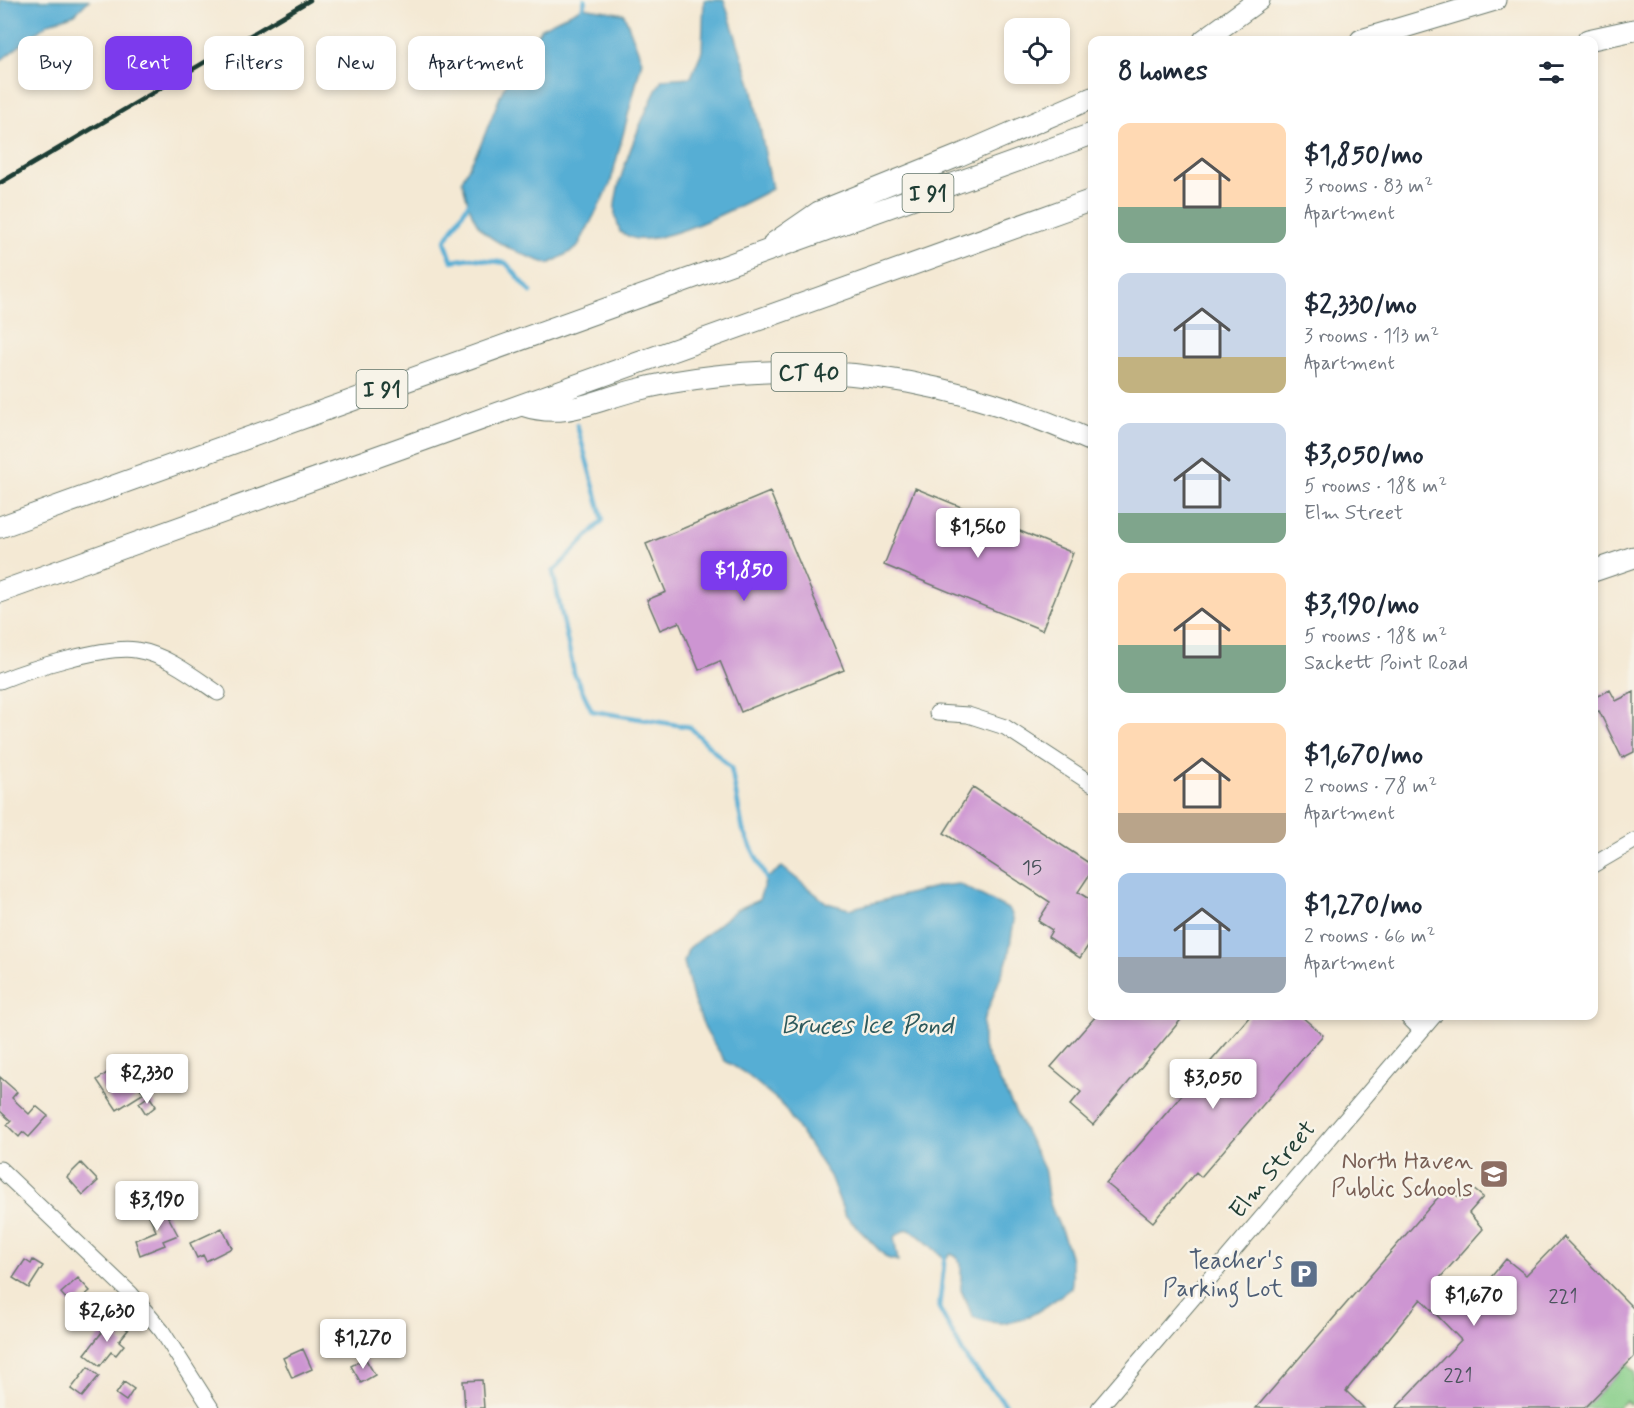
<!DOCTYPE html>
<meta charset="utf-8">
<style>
body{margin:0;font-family:Mynerve,sans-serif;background:#f6f6f7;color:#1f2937;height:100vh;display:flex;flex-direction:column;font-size:22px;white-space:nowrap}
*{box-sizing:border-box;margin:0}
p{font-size:20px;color:#747a83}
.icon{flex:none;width:33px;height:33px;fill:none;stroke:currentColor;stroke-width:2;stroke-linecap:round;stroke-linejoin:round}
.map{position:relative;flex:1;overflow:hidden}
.details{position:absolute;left:1088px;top:36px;width:510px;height:984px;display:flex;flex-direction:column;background:#fff;border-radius:12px;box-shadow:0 3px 9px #0003}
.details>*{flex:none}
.banner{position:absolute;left:18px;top:36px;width:570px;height:54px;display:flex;gap:12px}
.fabs{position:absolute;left:1004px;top:18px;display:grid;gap:12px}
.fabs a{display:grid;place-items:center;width:66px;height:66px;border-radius:12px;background:#fff;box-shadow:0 3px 9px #0003;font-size:30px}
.price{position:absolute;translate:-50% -51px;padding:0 14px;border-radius:6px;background:#fff;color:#222;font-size:20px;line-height:39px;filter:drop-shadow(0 2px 3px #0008)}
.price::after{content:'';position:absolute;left:50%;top:36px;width:18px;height:14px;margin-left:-9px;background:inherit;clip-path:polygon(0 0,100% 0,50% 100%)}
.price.current{background:#7c3aed;color:#fff}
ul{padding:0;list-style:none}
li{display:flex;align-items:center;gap:18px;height:150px;padding:0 30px}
li span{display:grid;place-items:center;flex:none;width:168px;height:120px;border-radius:12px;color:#555}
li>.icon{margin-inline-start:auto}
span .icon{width:72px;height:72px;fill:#fffc;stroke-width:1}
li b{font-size:26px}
h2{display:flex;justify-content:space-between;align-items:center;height:72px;padding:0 30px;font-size:26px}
.pill{padding:0 21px;border-radius:12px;background:#fff;box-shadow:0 3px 9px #0003;font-size:21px;line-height:54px}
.pill.current{background:#7c3aed;color:#fff}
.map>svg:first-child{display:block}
.green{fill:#87ce89;stroke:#53865e;stroke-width:1.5}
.water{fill:#57aed4;stroke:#3b7684;stroke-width:1.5}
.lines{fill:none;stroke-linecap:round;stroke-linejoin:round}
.stream{stroke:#57aed4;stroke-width:4.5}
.building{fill:#cd95d2}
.minor-casing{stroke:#6a796c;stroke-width:17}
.highway-casing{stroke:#6a796c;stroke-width:23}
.minor{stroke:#fff;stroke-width:15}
.highway{stroke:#fff;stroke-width:21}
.rail{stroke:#1f3d34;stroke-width:4.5}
.labels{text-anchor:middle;stroke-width:5;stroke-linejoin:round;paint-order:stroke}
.number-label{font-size:21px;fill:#4a535c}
.shield{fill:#f7f3e8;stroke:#60746a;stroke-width:1.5}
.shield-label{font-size:22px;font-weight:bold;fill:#1f3d34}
.education-label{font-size:24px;fill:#785e54;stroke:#f7f3e8;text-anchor:end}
.street-label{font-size:24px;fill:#1f3d34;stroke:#f7f3e8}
.service-label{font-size:24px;fill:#4e5e75;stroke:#f7f3e8;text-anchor:end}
.water-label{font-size:26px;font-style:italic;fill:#2d595c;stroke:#f7f3e8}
</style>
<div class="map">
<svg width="1634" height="1408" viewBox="0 0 1634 1408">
<rect width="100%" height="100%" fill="#f7f3e8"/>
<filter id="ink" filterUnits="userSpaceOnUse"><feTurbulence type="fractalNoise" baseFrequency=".0167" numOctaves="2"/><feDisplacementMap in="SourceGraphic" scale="12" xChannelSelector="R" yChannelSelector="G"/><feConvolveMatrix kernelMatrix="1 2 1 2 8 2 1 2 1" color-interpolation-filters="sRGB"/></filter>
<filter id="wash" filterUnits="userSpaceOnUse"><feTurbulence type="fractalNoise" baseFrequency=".008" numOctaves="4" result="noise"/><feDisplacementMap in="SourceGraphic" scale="24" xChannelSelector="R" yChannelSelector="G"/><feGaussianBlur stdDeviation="1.35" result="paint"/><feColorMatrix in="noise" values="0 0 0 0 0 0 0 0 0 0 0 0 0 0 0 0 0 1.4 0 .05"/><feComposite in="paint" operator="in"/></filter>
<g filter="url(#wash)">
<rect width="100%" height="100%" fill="#f4e9d4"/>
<path class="green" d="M1627,1364l7,8v29l-4,4 -4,-4 -9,7h-33z"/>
<path class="water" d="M0,0h89l-14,14 -26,9 -49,38z
M704,0h20l28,87 20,102c-30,16 -101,53 -135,50 -5,0 -12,-5 -17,-7 -1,-6 -4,-12 -5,-18 -3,-28 32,-108 47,-135l29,-2 11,-26z
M583,7l41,7 18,47 -32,124 -33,63 -28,16c-17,-5 -56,-21 -68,-35 -11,-14 -15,-33 -19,-49l19,-36 22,-55 38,-61z
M782,867l45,36 22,6 91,-23 19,-2 51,26 4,10 -6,38 -25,64v25l61,122c3,11 2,22 5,32 10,28 29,58 22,87 -33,24 -56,46 -98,29l-12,-27v-26l-4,-7 -6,-3 -5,5c-12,-8 -28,-28 -40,-30l-12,8 4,24 -11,-3 -42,-43 -15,-39 -49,-73 -36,-30 -20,-12 -18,-28 -13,-31 -10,-40 4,-13 48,-39 23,-10 7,-21z"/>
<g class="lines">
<path class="stream" d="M581,13l4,-13
M472,198l-27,43 7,20 19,-3 35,5 25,29
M577,425l26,95 -50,52 21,101 18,38 98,16 41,41 12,62 25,52
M945,1255l-6,53 28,52 42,48"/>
</g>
<g id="blocks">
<path class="building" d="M915,488l158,65 -31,77 -158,-65z
M770,492l74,178 -103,42 -21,-51 -21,9 -20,-48 -19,8 -13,-30 19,-8 -20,-48z
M1610,690l6,11 18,-9v60l-12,6 -23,-47 -6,2v-15z
M973,787l119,78v6l-14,21 14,9v39l-12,18 -32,-21 4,-7 -14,-9 12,-19 -106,-69z
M1096,1016h88l-91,109 -23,-20 11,-13 -30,-25z
M1250,1016h51l22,19 -122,142 -5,-5 -43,50 -47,-39z
M120,1064l24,29 -27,17 -20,-30z
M0,1077l17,15 -5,6 17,16 7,-8 12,10 -19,21 -6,-5 -4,5 -12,-12 4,-4 -11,-10z
M149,1096l7,10 -10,8 -7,-11z
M81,1163l17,18 -15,14 -16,-18z
M1447,1187l15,13 10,-12 11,9 -14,16 14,16 -44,50 29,26 38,-46 20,16 37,-38 71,72v48l-50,51h-188l65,-68 -40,-41 -75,92 18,17h-108z
M163,1207l15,28 -15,6 2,4 -25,10 -5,-15 21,-9 -8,-18z
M222,1228l10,20 -26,13 -3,-6 -6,3 -7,-15z
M25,1260l6,4 2,-4 10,6 -14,22 -16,-10z
M78,1278l12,13 -18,15 -11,-13z
M113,1318l15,12 -9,11 5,4 -8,10 -5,-3 -11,14 -15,-12z
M303,1349l9,20 -20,9 -9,-20z
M365,1358l10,17 -14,8 -10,-17z
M88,1367l11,9 -17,21 -11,-8z
M482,1380l2,28h-19l-2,-27z
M124,1382l10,7 -8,12 -10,-7z"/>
</g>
</g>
<g filter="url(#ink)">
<use href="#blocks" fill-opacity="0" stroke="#6a796c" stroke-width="1.5"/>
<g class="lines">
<g class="minor-casing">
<path id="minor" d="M0,681c29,-12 106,-36 136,-31 31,5 57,26 82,43
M937,713l31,2 37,12 87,57
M1593,865l41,-24
M1407,1016l14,14
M0,1169l131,125 31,37 49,77
M1099,1408l335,-392"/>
</g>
<g class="highway-casing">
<path id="highway" d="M1204,40l55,-40
M1361,40l134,-40
M1588,40l46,-10
M774,243l45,-31 139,-56 134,-58
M522,405c42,14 69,-3 110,-14 27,-7 56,-12 84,-15 133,-16 255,11 376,65
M0,527l1092,-393
M1593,571l41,-14
M0,592l1092,-392"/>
</g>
<use href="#minor" class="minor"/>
<use href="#highway" class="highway"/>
<path class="rail" d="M0,183l310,-183"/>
</g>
</g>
<defs>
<g id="school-square" transform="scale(1.5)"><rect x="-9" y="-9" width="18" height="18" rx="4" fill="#8d6e63" stroke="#f7f3e8"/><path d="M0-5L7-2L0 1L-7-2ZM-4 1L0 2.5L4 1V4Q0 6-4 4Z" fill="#fff"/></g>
<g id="parking-square" transform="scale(1.5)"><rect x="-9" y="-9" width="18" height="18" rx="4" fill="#5c6f8a" stroke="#f7f3e8"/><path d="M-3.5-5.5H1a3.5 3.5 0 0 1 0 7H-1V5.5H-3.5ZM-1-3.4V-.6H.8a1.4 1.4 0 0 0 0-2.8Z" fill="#fff"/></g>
</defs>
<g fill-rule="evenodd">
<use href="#school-square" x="1494" y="1174"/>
<use href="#parking-square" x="1304" y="1274"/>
</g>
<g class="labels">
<g class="number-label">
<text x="1032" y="874">15</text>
<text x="1563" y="1303">221</text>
<text x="1458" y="1382">221</text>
</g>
<g class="shield">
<rect x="902.5" y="174" width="51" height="38" rx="4.5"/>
<rect x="771.5" y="353" width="75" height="38" rx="4.5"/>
<rect x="356.5" y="370" width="51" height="38" rx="4.5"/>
</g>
<g class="shield-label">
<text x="928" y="201">I 91</text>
<text x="809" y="380">CT 40</text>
<text x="382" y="397">I 91</text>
</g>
<g class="education-label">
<text x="1473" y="1168">North Haven<tspan x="1473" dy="28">Public Schools</tspan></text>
</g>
<g class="street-label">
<text transform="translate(1272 1169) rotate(-50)" y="8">Elm Street</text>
</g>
<g class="service-label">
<text x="1283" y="1268">Teacher's<tspan x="1283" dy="28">Parking Lot</tspan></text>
</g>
<g class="water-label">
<text x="867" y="1033">Bruces Ice Pond</text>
</g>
</g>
</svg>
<div class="fabs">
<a><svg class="icon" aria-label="locate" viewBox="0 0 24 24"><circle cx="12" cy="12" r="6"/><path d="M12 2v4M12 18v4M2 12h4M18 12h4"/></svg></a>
</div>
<b class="price" style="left:978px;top:559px">$1,560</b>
<b class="price current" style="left:744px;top:602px">$1,850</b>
<b class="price" style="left:147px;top:1105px">$2,330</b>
<b class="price" style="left:1213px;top:1110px">$3,050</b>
<b class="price" style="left:157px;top:1232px">$3,190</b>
<b class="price" style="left:1474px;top:1327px">$1,670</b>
<b class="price" style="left:107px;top:1343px">$2,630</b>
<b class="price" style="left:363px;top:1370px">$1,270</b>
<div class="banner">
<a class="pill">Buy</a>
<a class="pill current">Rent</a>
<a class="pill">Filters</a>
<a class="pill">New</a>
<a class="pill">Apartment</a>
</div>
<section class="details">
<h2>8 homes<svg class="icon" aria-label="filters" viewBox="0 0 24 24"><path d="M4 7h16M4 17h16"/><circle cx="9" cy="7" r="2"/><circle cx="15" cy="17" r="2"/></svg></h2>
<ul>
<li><span style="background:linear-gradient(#ffd9b3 70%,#7fa58c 0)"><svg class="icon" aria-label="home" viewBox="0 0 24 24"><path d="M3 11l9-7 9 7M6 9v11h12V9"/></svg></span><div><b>$1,850/mo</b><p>3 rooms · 83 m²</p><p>Apartment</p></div></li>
<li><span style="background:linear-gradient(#c9d6e8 70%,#c2b280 0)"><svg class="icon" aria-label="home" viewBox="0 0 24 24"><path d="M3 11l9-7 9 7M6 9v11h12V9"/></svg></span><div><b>$2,330/mo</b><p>3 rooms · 113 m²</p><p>Apartment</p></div></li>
<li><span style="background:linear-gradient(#c9d6e8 75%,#7fa58c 0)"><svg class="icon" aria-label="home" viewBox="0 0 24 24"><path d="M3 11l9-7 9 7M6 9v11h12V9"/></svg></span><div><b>$3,050/mo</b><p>5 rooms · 188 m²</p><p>Elm Street</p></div></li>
<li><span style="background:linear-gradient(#ffd9b3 60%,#7fa58c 0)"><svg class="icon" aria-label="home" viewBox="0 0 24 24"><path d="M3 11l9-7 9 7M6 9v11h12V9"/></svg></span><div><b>$3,190/mo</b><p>5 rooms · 188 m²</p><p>Sackett Point Road</p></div></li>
<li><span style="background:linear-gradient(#ffd9b3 75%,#b9a48a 0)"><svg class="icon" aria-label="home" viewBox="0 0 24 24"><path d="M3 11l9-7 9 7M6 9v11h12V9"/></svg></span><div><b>$1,670/mo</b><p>2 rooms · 78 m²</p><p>Apartment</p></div></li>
<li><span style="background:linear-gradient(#a9c7e8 70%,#9aa5b1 0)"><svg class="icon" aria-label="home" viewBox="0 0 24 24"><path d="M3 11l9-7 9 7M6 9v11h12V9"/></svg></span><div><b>$1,270/mo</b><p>2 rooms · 66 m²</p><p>Apartment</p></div></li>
</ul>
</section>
</div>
